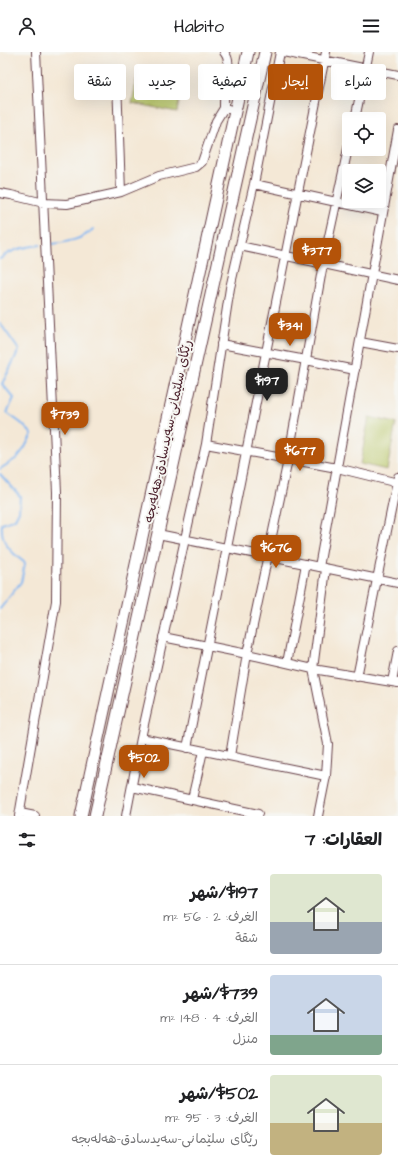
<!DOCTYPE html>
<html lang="ar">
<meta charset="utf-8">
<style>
body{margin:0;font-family:"Architects Daughter","Playpen Sans Arabic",sans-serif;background:#f2f2f2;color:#202124;direction:rtl;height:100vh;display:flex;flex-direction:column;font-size:15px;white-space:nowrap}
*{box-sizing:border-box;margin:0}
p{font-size:13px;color:#757577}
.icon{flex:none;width:22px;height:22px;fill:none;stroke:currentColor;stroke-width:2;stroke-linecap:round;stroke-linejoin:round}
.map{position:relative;height:764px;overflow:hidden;direction:ltr}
.drawer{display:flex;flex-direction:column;background:#fff;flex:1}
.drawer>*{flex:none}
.hud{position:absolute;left:12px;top:12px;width:374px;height:36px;direction:rtl;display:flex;gap:8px}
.buttons{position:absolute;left:342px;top:60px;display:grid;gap:8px}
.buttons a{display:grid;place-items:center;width:44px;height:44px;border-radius:4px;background:#fff;box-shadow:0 4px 16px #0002;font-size:20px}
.price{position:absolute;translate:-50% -34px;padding:0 9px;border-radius:8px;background:#b45309;color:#fff;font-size:13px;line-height:26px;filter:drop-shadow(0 1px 2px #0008)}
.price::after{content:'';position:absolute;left:50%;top:24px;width:12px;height:9px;margin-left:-6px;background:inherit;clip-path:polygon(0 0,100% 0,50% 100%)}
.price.current{background:#222;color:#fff}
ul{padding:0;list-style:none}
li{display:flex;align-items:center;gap:12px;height:100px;padding:0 16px}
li+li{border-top:1px solid #e0e0e0}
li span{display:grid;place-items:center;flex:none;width:112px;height:80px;border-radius:4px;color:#555}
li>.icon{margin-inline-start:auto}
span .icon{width:48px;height:48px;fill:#fffc;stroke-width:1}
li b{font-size:17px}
h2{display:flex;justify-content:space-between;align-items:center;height:48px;padding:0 16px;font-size:17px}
.chip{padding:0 14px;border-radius:4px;background:#fff;box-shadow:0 4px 16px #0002;font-size:14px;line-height:36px}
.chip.current{background:#b45309;color:#fff}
header{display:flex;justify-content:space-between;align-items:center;height:52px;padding:0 16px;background:#fff;font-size:18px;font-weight:600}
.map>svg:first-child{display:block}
.green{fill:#b9c769;stroke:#82734a}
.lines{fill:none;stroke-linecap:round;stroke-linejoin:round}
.stream{stroke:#84b8f2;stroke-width:2}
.minor-casing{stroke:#643d45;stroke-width:10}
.highway-casing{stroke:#643d45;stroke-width:13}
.minor{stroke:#fff;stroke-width:8}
.highway{stroke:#fff;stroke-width:11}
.labels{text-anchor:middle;stroke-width:4;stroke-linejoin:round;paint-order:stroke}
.street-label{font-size:13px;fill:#4a1f2b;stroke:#f6f6f2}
</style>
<header><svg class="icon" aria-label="menu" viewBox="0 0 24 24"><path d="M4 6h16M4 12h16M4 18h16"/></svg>Habito<svg class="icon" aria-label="person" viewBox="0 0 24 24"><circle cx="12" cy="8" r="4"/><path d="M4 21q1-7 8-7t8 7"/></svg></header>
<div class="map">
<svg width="398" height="764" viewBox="0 0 398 764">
<rect width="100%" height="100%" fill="#f6f6f2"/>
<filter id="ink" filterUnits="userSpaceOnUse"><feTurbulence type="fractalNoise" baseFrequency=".025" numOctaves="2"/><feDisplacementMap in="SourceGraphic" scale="8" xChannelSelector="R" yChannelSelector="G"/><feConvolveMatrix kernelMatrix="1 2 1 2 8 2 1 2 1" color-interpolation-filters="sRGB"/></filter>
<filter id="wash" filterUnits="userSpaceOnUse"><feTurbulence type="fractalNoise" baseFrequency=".012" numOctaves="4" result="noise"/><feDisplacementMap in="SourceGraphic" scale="16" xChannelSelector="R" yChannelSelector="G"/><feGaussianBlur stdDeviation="0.9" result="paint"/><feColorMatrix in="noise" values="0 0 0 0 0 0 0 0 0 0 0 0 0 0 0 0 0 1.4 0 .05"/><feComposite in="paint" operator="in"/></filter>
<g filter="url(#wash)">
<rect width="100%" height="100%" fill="#f4e8d6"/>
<path class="green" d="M137,25l45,9 -5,26 -45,-9z
M369,365l27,6 -9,47 -27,-6z"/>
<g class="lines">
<path class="stream" d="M52,192c13,-1 32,-5 41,-15
M0,207c12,-10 25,-12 40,-14
M0,271l19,27 -17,34 12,14 -7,15 14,10 11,11 -8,15 -7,9 -17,11
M0,422l20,22 -1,15 -4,8 -13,5c-2,19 10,29 23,39l-4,19 -21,27"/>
</g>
</g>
<g filter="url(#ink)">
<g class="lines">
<g class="minor-casing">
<path id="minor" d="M224,0c9,11 2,25 1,37 -1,6 -1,13 -1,19l4,1
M283,0l115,23
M117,29l4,111
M355,67l14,-67
M254,132l128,28
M0,141l11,2 33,8 23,1 54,-12 38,-16 37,-9 6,-5 14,-41 8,-13
M240,194l158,34
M360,290l38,7
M221,292l85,16 49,10
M206,392l131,24 61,15
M158,482l240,49
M319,515l79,-437
M163,585l84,17 66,15 85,14
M287,611l19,-99
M357,625l41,-200
M392,630l6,-31
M141,686l185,38
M187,696l139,-696
M230,704l17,-102 41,-194 35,-196 26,-120
M132,735l126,27
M192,747l11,-48
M20,761l15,3
M19,764l37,-215 1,-109 -21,-440
M126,764l15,-78 65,-294 24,-156 24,-104 26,-132
M318,764l8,-40 2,-32 -15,-75 13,-100"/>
</g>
<g class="highway-casing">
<path id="highway" d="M81,764l167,-764
M95,764l170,-764"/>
</g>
<use href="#minor" class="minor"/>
<use href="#highway" class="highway"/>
</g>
</g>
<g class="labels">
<g class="street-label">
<text transform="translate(167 379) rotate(-78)" y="5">رێگای سلێمانی-سەیدسادق-هەلەبجە</text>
</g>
</g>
</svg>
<div class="buttons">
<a><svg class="icon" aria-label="locate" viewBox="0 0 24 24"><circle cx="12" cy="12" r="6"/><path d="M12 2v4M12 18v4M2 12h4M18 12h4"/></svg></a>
<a><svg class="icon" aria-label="layers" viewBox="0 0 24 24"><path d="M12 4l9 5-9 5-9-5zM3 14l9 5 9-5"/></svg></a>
</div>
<b class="price" style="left:317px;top:220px">$377</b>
<b class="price" style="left:290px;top:295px">$341</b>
<b class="price current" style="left:267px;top:350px">$197</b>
<b class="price" style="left:65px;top:384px">$739</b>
<b class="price" style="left:300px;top:420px">$677</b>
<b class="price" style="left:276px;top:517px">$676</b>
<b class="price" style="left:144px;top:727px">$502</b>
<div class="hud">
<a class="chip">شراء</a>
<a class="chip current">إيجار</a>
<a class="chip">تصفية</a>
<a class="chip">جديد</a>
<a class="chip">شقة</a>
</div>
</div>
<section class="drawer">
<h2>العقارات: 7<svg class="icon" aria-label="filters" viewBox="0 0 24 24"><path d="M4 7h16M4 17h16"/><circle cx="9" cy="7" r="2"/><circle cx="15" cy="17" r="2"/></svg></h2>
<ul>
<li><span style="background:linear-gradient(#dfe7d0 60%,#9aa5b1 0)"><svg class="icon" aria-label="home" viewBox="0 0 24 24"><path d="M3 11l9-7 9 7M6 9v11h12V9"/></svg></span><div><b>$197/شهر</b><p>الغرف: 2 · 56 m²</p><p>شقة</p></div></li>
<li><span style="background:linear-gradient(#c9d6e8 75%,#7fa58c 0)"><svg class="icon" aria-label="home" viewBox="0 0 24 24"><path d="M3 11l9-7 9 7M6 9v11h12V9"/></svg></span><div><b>$739/شهر</b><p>الغرف: 4 · 148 m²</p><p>منزل</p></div></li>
<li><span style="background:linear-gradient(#dfe7d0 60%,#c2b280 0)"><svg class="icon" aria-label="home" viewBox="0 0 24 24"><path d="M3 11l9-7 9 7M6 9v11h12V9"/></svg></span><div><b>$502/شهر</b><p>الغرف: 3 · 95 m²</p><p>رێگای سلێمانی-سەیدسادق-هەلەبجە</p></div></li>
</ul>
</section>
